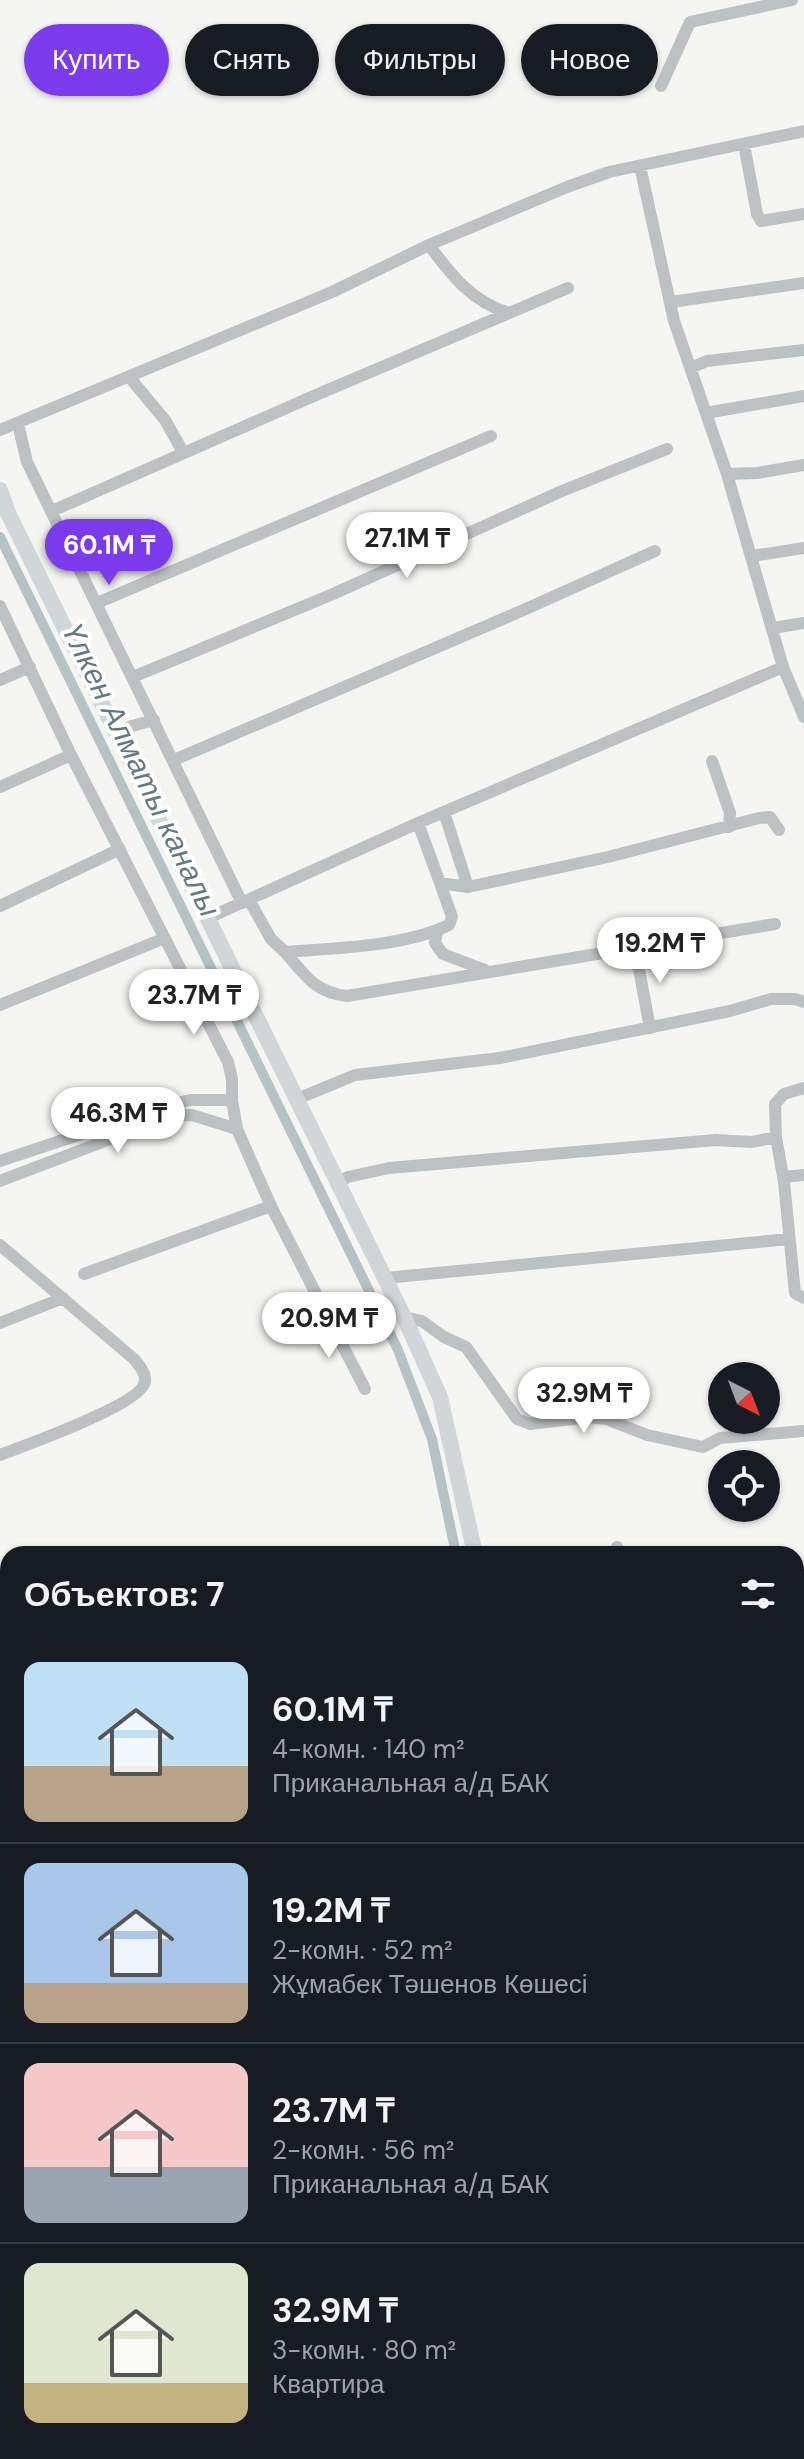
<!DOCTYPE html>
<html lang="ru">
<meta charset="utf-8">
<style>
body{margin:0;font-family:"DM Sans",sans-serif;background:#20242c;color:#f1f3f6;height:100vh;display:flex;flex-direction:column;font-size:30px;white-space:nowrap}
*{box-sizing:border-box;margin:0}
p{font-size:26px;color:#9ea1a6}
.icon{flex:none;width:44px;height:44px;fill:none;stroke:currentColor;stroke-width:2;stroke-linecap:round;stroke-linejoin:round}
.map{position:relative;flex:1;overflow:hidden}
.drawer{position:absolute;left:0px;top:1546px;width:804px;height:914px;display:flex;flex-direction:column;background:#171b24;border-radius:24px 24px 0 0;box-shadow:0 2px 6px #0004}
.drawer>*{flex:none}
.top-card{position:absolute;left:24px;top:24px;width:756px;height:72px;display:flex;gap:16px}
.needle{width:52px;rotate:138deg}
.fabs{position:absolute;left:708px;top:1362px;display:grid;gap:16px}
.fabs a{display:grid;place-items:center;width:72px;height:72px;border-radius:50%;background:#171b24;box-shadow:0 2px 6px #0004;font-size:40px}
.price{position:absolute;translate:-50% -68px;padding:0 18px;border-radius:28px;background:#fff;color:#222;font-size:26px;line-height:52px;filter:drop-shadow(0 2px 4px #0008)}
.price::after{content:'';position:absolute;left:50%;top:48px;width:24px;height:18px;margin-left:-12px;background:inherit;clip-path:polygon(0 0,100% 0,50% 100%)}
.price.on{background:#7c3aed;color:#fff}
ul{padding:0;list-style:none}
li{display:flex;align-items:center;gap:24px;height:200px;padding:0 24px}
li+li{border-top:2px solid #363941}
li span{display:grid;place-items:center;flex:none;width:224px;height:160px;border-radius:16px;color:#555}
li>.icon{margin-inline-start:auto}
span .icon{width:96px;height:96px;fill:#fffc;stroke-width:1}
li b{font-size:34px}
h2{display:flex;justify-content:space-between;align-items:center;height:96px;padding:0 24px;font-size:34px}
.tag{padding:0 28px;border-radius:36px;background:#171b24;box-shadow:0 2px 6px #0004;font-size:28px;line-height:72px}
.tag.on{background:#7c3aed;color:#fff}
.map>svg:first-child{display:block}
.green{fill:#d5dad1}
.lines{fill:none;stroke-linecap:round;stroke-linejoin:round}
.canal{stroke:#b5c3c6;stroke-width:10}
.minor{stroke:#bcc1c3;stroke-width:12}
.major{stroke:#d1d6d9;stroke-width:16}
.labels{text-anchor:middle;stroke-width:8;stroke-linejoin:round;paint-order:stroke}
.water-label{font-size:30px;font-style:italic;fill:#61797f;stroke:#fff}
</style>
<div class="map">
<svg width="804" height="2459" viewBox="0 0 804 2459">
<rect width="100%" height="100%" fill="#f5f5f2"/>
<path class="green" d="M0,2180h8v166h-8z"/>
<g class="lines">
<path class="canal" d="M0,537l398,813 34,89 24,115
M645,2452l1,7"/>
<path class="minor" d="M661,86l29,-64 102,-22
M744,144l13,70 4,7 43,-7
M640,166l34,155 53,153 56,193 21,50
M429,245c22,30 43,57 80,68
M671,302l133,-19
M690,368l17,-7 97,-11
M130,378l35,42 18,32
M706,413l98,-17
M18,424l9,38 215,441
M0,430l332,-138 97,-47 138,-58 42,-15 195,-41
M727,474l30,-1 47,-8
M52,511l264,-116 252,-107
M752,556l52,-8
M97,603l394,-167
M0,606l71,149 157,307 4,17v21l5,29 34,77 94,183
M773,628l31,-5
M133,677l200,-83 229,-103 105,-42
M0,680l30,-13
M117,733l15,-7 22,-6
M174,760l345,-148 136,-61
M712,761l18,52 -1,14
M0,787l71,-32
M444,812l24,75
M418,823l22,60 28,4 140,-30 151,-39 11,-1 9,13
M249,900l22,39 14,13c50,-4 118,-5 164,-27l3,-8 -12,-34
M0,906l120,-57
M208,918l210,-95 365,-156
M437,931l-2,12 8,11 42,16
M635,948l15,80
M285,952c20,23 29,40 62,44l428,-72
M0,1005l165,-67
M297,1099l58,-24 145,-17 230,-47 41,-12h24l9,3
M776,1137l-1,-33 9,-10 20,-6
M0,1161l165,-55 25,-6h42
M783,1177l21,-2
M0,1181l171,-65 21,-1 45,14
M338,1182l10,-5 41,-9 327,-28 36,2 24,-5 8,45 11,111 9,5
M0,1245l134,114c5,6 12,14 11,22 -2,23 -122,65 -145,74
M84,1274l187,-68
M385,1278l404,-39
M404,1317l18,4 22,16 22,10 51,72 13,5 59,-7 17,2 41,16 56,12 17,-9 84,-7
M0,1323l63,-25
M615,1554l2,-7
M796,1643l8,-7
M796,1776l8,-2
M796,1882l8,-2
M796,2061l8,-1
M796,2339l8,1"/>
<path class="major" d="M0,490l8,23 396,804 36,80 35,157
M796,1914l8,7
M666,2452l2,7"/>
</g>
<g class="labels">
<g class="water-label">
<text transform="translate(141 770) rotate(64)" y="10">Үлкен Алматы каналы</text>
</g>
</g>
</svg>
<div class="fabs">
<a><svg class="needle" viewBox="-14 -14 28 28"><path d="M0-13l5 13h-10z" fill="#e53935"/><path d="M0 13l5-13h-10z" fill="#9ea1a6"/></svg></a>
<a><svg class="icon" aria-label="locate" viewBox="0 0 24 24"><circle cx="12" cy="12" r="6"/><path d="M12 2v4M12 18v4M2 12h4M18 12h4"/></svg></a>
</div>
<b class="price" style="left:407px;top:580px">27.1M ₸</b>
<b class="price on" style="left:109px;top:587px">60.1M ₸</b>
<b class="price" style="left:660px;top:985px">19.2M ₸</b>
<b class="price" style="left:194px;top:1037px">23.7M ₸</b>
<b class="price" style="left:118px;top:1155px">46.3M ₸</b>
<b class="price" style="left:329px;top:1360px">20.9M ₸</b>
<b class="price" style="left:584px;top:1435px">32.9M ₸</b>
<div class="top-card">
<a class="tag on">Купить</a>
<a class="tag">Снять</a>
<a class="tag">Фильтры</a>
<a class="tag">Новое</a>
</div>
<section class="drawer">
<h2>Объектов: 7<svg class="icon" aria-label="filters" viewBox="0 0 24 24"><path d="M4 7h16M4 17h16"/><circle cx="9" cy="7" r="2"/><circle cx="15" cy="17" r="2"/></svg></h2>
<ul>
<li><span style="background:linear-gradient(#bfe0f5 65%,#b9a48a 0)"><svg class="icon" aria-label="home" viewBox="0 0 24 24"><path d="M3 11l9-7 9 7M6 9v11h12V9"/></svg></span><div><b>60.1M ₸</b><p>4-комн. · 140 m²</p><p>Приканальная а/д БАК</p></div></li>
<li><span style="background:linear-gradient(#a9c7e8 75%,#b9a48a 0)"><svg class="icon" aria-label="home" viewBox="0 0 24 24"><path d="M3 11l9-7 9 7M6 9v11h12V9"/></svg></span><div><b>19.2M ₸</b><p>2-комн. · 52 m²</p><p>Жұмабек Тәшенов Көшесі</p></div></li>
<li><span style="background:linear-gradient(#f6c9c9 65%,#9aa5b1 0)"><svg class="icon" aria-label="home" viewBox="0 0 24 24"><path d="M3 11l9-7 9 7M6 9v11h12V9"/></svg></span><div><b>23.7M ₸</b><p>2-комн. · 56 m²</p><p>Приканальная а/д БАК</p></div></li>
<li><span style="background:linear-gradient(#dfe7d0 75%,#c2b280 0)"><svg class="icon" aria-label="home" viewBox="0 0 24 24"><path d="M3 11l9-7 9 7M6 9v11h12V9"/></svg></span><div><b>32.9M ₸</b><p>3-комн. · 80 m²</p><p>Квартира</p></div></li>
</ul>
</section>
</div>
